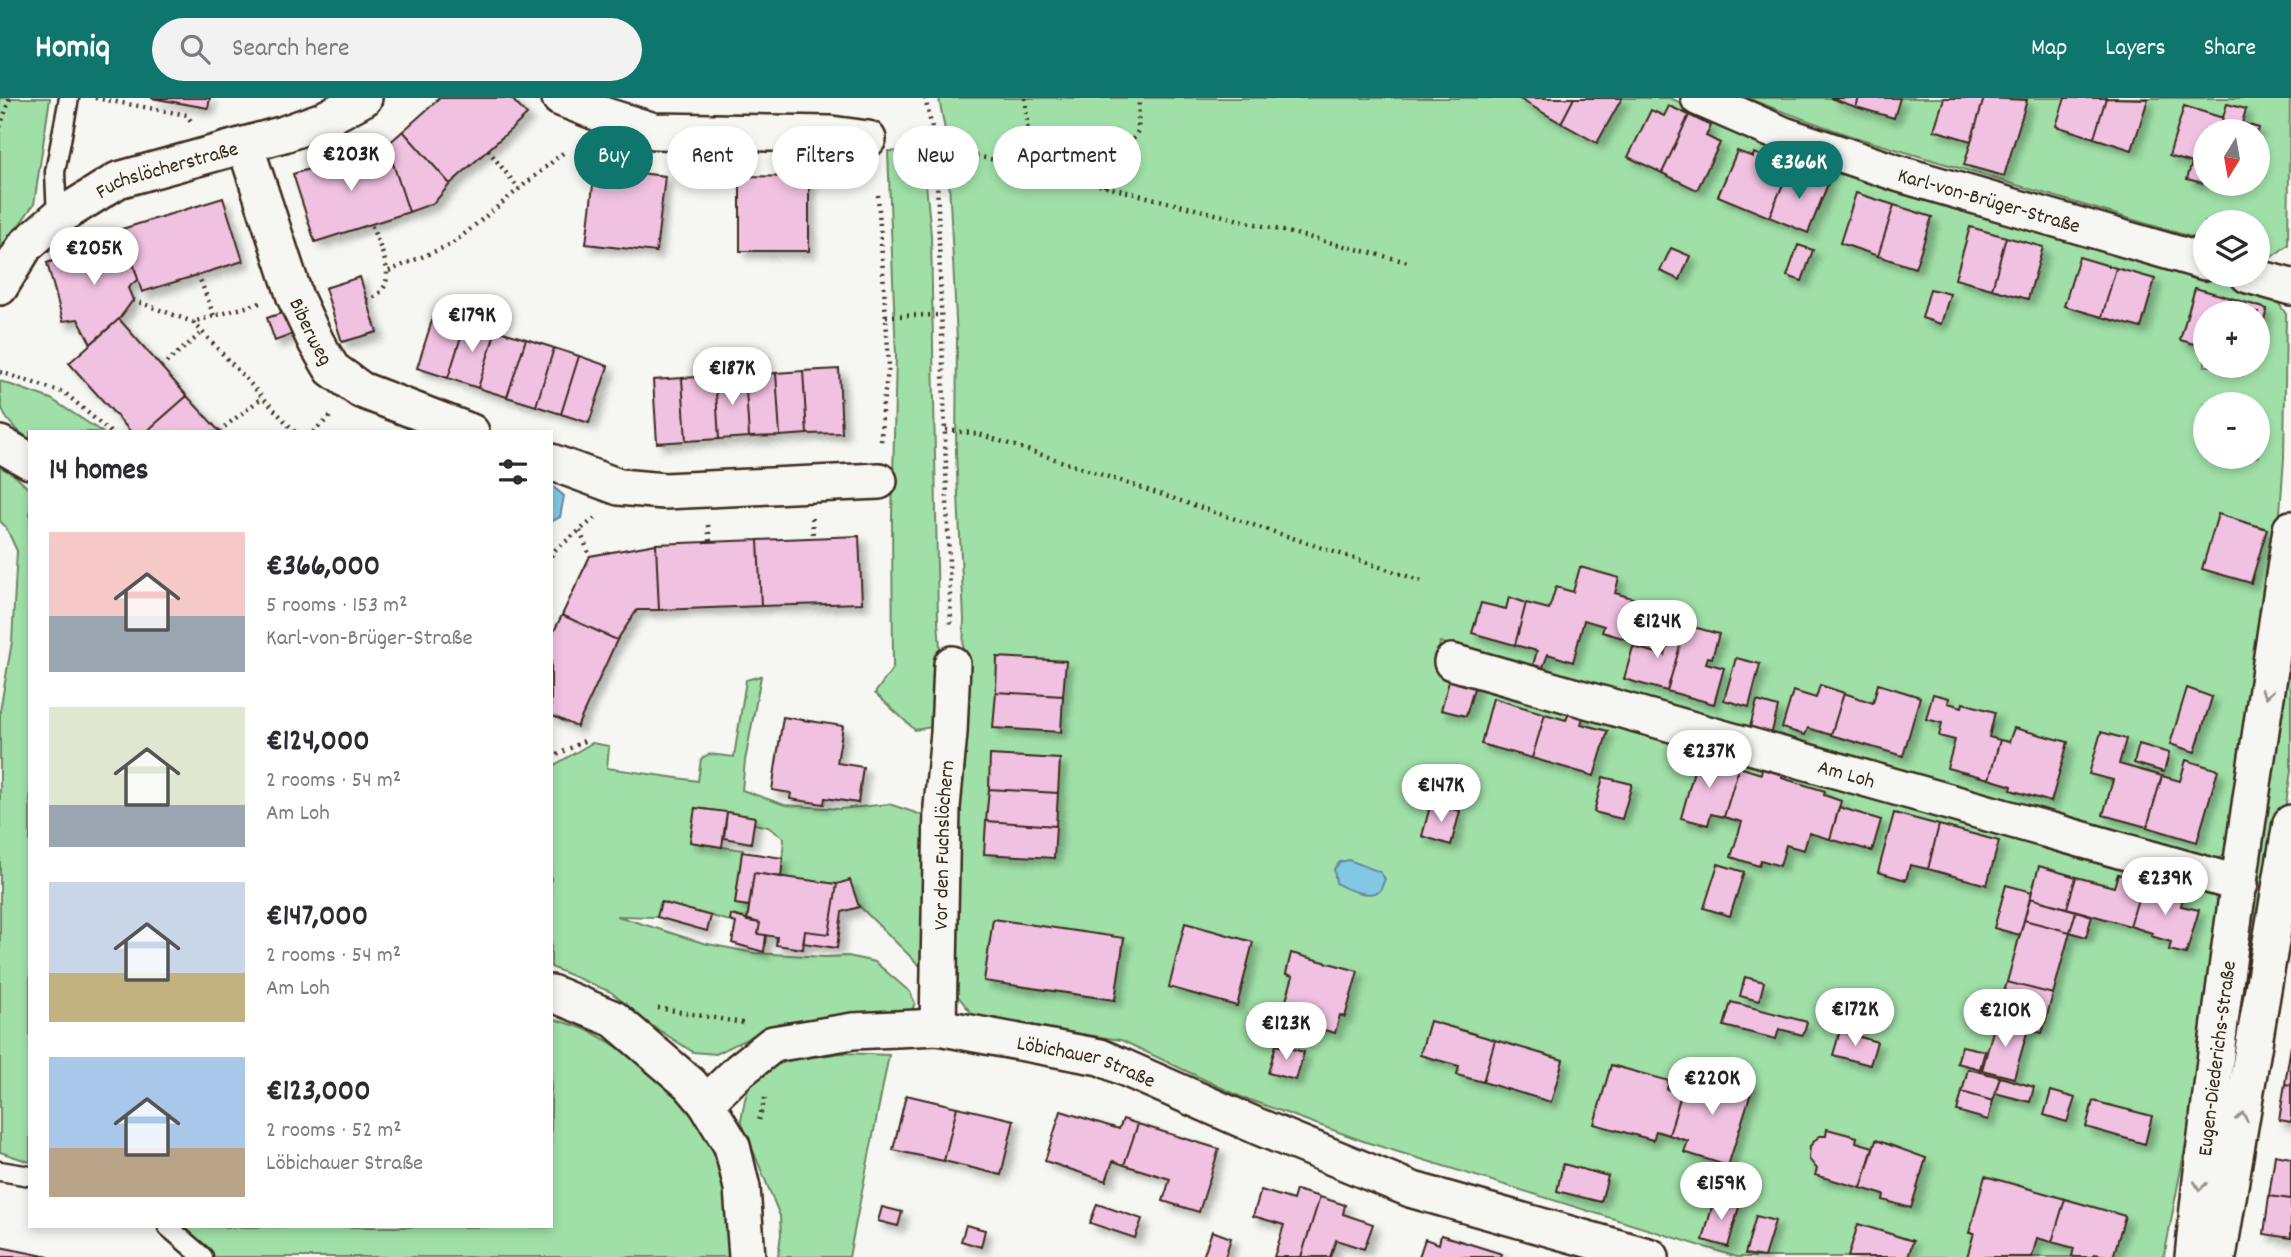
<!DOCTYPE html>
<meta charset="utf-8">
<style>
body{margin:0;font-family:Dekko,sans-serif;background:#f2f2f3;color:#2b2b33;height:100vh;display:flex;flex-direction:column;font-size:26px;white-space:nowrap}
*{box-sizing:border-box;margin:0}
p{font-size:23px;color:#7c7c81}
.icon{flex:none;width:38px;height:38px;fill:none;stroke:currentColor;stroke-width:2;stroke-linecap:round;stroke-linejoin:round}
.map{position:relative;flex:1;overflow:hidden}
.drawer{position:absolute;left:28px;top:332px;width:525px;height:798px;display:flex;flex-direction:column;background:#fff;border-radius:0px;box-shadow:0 4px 10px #0003}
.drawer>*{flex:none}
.banner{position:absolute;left:574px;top:28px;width:665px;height:63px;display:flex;gap:14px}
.needle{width:46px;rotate:191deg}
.buttons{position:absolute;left:2193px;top:21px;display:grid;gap:14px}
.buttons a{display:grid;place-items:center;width:77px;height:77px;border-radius:50%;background:#fff;box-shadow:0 4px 10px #0003;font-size:35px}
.price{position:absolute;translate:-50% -60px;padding:0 16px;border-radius:24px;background:#fff;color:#222;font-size:23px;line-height:46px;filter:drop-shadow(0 2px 4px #0008)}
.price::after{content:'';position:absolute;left:50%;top:42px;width:21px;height:16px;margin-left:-10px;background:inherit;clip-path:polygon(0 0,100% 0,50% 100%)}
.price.selected{background:#0f766e;color:#fff}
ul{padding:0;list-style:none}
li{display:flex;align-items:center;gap:21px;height:175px;padding:0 21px}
li span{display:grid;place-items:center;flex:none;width:196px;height:140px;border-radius:0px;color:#555}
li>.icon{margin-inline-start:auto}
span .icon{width:84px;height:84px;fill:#fffc;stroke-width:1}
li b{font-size:30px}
h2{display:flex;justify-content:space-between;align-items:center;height:84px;padding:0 21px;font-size:30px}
.pill{padding:0 24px;border-radius:32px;background:#fff;box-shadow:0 4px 10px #0003;font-size:24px;line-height:63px}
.pill.selected{background:#0f766e;color:#fff}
header{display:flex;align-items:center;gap:42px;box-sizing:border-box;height:98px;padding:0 35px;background:#0f766e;color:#fff}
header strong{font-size:33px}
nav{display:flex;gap:38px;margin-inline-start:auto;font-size:24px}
.search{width:490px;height:63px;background:#f2f2f3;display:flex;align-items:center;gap:18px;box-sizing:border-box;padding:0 24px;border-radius:38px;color:#7c7c81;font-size:26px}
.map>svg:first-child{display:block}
.green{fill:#a0e0a8;stroke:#6e8563;stroke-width:2;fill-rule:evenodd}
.water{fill:#82c7e3;stroke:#668894;stroke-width:2}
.building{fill:#f1c1e2;stroke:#3b2a1e;stroke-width:2;filter:url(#shadow)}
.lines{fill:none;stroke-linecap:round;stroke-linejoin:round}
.lane-casing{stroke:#3b2a1e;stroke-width:23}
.street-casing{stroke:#3b2a1e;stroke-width:40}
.path{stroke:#3b2a1e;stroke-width:4.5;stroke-dasharray:2 5;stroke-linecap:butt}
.lane{stroke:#f6f6f2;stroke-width:18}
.street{stroke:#f6f6f2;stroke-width:35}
.oneway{stroke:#989088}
.labels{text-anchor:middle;stroke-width:5;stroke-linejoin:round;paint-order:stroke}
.street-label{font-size:21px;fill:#3b2a1e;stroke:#f6f6f2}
</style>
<header>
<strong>Homiq</strong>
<div class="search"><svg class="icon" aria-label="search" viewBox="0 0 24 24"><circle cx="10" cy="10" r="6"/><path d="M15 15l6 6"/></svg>Search here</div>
<nav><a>Map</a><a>Layers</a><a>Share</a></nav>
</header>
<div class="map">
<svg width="2291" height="1159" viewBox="0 0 2291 1159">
<defs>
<filter id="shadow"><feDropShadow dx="6" dy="6" stdDeviation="3.5" flood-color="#0004"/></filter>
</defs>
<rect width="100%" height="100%" fill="#f6f6f2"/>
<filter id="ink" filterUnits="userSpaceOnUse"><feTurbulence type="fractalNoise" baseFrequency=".0143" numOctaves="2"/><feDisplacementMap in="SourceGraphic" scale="14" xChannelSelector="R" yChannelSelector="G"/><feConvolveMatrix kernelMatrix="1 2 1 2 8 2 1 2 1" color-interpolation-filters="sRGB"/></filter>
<g filter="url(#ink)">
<path class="green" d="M0,0h50l-16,106 -34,47z
M939,0h731l78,33 521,159 17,24 -2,144 -4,55 -49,338 -20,12 -771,-221 -4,27 774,220 13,20 -33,213 -26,135h-427l-371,-115 -127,-46 -118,-56 -145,-21 -18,-23 -6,-24 4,-69 8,-284 -8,-166 1,-114 -10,-198zM2205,215h53v53h-53zM2205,306h53v53h-53z
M1746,0h544l-2,147 -19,14 -11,-3v-34h-53v19l-357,-106zM2205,33h53v53h-53z
M888,53l35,2 8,82 7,386 3,40 -4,65 -22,4 -40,-37 18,-25 -1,-150 4,-162z
M0,283l51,18 51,33h-72v8c-27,-21 -30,-25 -30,-59z
M0,369l14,8 16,15v672l-30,-10v-441l12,-69 5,-91 -11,-24 -6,-6z
M2291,525v148l-12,77 -75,409z
M761,578l-16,85 -3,29 43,15 55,4 49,-5 42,14 -11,148 -83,-82 -56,-7 3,-39 -16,-11 -14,-3 1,-7 -60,-9 -5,34 53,8 -8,54 14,2 -2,12 -16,-3 -1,6 -68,-18 -5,14 -40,-1 86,27 51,10 71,4 23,-1 27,6 35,30 5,11 -4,9 -132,11 -63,31 -23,-2 -45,-29 -37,-31 -60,-25v-200l41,-24 17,3 -2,22 91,13 3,-22 8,-5 25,3 12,-77z
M551,920c10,4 21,6 31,10 45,19 105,69 127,113 15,33 21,80 21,116h-520l-24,-30h365z
M843,955l46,2 -40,202h-71l3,-23 -1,-18 -39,-95 4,-22 7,-20 18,-12 22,-7z"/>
<path class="water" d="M551,387l13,11 -4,21 -9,5z
M1349,762l31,12 5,7 -5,12c-12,7 -33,-1 -44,-8l-2,-14 6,-7z"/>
<path class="building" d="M151,0h59l-2,10z
M440,0h71l16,17 -77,69 -47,-53z
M1518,0h56l-13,25z
M1574,0h48l-25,45 -36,-20z
M1830,0h29l-3,9z
M1859,0h41l-6,20 -38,-11z
M1944,0h40l-13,43 -37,-11z
M1984,0l43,2 -23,76 -40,-11z
M2065,0h41l-12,40 -38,-12z
M2106,0l42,1 -16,51 -38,-12z
M2227,6l19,5 -4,14 17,5 -1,4 -39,-1z
M1669,8l20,9 -27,58 -34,-16 23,-47 13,6z
M2184,8l39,12 -4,13h-14v45l-2,7 -16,-4 5,-16 -23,-7z
M1689,17l22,11 -5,10 14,7 -23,47 -35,-17z
M403,33l47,53 -16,19 -25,9 -22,-67z
M387,47l22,67 -94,30 -22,-68z
M1737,53l16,6 1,-4 36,15 -21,49 -51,-21z
M595,70l70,8 -9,76 -70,-8z
M1790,70l38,16 -20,49 -39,-16z
M740,78l69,1v74h-69z
M1856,95l38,12 -16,51 -38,-13z
M223,100l20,63 -101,31 -20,-63z
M1894,107l38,12 -17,51 -37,-12z
M1970,129l36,10 -14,52 -37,-10z
M2006,139l37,10 -15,52 -36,-10z
M110,143l2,11 16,-6 10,33 -10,9 5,12 -14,19 -28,25 -13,-25 -15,2 -16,-58z
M1798,147l15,5 -11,31 -15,-5z
M1671,150l19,8 -10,24 -20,-9z
M2079,159l37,11 -14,49 -38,-11z
M2116,170l39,11 -14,49 -39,-11z
M360,179l17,55 -35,10 -17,-54z
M2195,190l36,10 -5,15h-21v34l-25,-7z
M1930,191l20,5 -9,30 -19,-6z
M2231,200l36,11 -9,33v-29h-32z
M288,213l8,22 -21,8 -8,-23z
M435,213l31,10 -18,57 -31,-10z
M119,221l68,77 -41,36h-15l-62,-69z
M466,223l30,9 -18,58 -30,-10z
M496,232l30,9 -19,58 -29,-9z
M526,241l28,9 -18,58 -29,-9z
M554,250l25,8 -18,58 -25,-8z
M579,258l29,10 -19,57 -28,-9z
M839,271l3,64 -35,1 -4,-63z
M803,273l4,63 -27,2 -4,-63z
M776,275l4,63 -31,1 -4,-63z
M745,276l4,63 -30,2 -4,-63z
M715,278l4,63 -33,2 -4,-63z
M682,280l4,63 -29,2 -4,-63z
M187,298l33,36h-74z
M2218,416l49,15 -16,54 -49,-14z
M859,438l3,67 -101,3 -3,-66z
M758,442l3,66 -102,4 -3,-66z
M656,446l3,66h-22l-20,30 -55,-25 28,-59z
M1580,469l39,11 -4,15 27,8 -12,39 -28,-8 2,-6 -20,-6 -11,42 -25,-8 -5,13 -10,-2 4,-14 -22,-6 11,-42 23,6 7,-22 17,5z
M1509,499l17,6 -11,42 -43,-12 9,-30 25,6z
M562,517l55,25 -40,87 -26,-12v-78z
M1667,521l19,6 -19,66 -43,-12 9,-32 32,8 3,-10 -8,-2z
M1686,527l33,9 -7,24 -4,-1 -2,6 18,5 -10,36 -47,-13z
M997,559l69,4 -3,35 -67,-4z
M1736,560l24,6 -11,43 -25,-7z
M1451,576l25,7 -10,35 -25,-6z
M1878,586l42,13 -17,59 -72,-21 13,-42 29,10z
M1820,587l24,8 -13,42 -23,-7 -3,7 -23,-7 11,-37 23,7z
M2187,590l25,9 -17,55 -25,-8z
M996,594l67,4 -2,36 -68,-4z
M1933,596l16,4 -1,5 14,4 1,-4 32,9 -6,25 11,3 -11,39 -42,-11 8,-28 -16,-4 3,-13 -16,-4z
M1493,600l52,16 -13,44 -51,-14z
M1757,603l21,6 -8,33 -22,-6z
M1570,613l14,4 -3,9 27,7 -14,45 -62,-18 13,-44 21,6z
M783,619l60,9 -6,37 26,4 -5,36 -33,-5 -1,6 -34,-5 1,-6 -19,-3z
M2014,630l54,14 -17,60 -40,-12 1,-4 -23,-7 11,-39 9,2z
M2101,634l25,7 -7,25 43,12 -15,51 -44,-12 10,-35 -24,-6z
M2139,646l30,9 -5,19 -30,-9z
M990,657l70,4 -2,34 -69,-4z
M1698,658l41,11 -15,50 -13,-3 -3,11 -27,-7z
M2186,662l32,10 -21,72 -50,-15 15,-51 18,5z
M1763,667l21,6 -2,7 43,13 -1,4 17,6 -11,38 -21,-6 -5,17 -18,-5 -6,21 -19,-6 -2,6 -28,-9 11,-35 -18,-5 15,-50 22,7z
M1603,679l29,7 -10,35 -28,-7z
M989,691l69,4 -2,33 -70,-5z
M1431,705l29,8 -9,34 -29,-9z
M1839,709l42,13 -9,31 -42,-12z
M695,710l32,4 -5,35 -32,-5z
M727,714l28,5 -4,26 -27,-5z
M1894,715l45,12 -11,44 -18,-4 -4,15 -28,-8z
M986,723l70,5 -2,32 -70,-4z
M1939,727l60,16 -12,44 -59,-16z
M742,754l41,6 -2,19 -27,-4 -5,33 -14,-2z
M1718,766l26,8 -14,44 -26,-8z
M2039,768l37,11 -9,31 -37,-10z
M754,775l83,11 -8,50 -24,-3 -2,18 -27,-4 1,-8 -19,-3 2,-11 -13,-2z
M2118,776l25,8 -13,44 -63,-18 9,-31 38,10z
M850,782l9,27 -17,5 -5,36 -34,-5 2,-12 24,3 8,-50z
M2143,784l41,12 -3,12 18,4 -13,44 -17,-4 2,-8 -20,-6 1,-3 -22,-7z
M2006,787l26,7 -12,43 -26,-7z
M2030,800l46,13 -6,21 -46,-12z
M661,804l50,14 -4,15 -50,-14z
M2076,813l16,5 -6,21 -16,-5z
M731,817l29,8 -2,11 8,1 -2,17 -32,-9 4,-20 -6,-2z
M993,821l131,19 -9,62 -131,-19z
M2024,822l46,12 -17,62 -46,-12z
M1185,825l68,19 -16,64 -68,-19z
M1291,855l67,18 -13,46 -5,-2 -5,18 -54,-15 12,-42 -7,-2z
M1745,879l19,5 -5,19 -19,-5z
M2007,884l46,12 -11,39 -46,-13z
M1731,904l76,20 -4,13 -24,-6 -3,10 -52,-13z
M1996,922l32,9 -14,49 -32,-8z
M1430,923l65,19 -12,42 -26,-7 2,-9 -39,-11z
M1840,933l37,11 -7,23 -37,-10z
M1495,942l68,20 -12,42 -68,-20z
M1276,947l28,7 -8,28 -28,-7z
M1962,948l23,5 -5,18 -23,-6z
M2291,948v39l-6,-1z
M1611,967l58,16 -2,8 14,5 -12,41 -13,-4 -3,9 -59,-16z
M1710,971l44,14 -26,83 -44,-14 4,-11 -19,-6 14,-47 19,6z
M1968,971l32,8 -7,24 -31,-9z
M2000,979l34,10 -4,15 -35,-9z
M2285,986l6,1v37l-12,-2z
M2051,993l24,7 -8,24 -23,-7z
M1962,994l31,9 -5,19 -31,-9z
M906,997l51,12 -13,54 -51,-11z
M2093,1003l59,15 -7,28 -59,-17z
M957,1009l57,13 -13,55 -57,-14z
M1061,1013l58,18 4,-10 15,5 -14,41 -11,-4 -7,20 -61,-20z
M1138,1026l81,25 -20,63 -36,-11 7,-22 -46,-14z
M1827,1031l30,8 -1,5 17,5 -12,41 -46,-13 2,-6 -8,-10 1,-13 9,-10h7z
M1876,1042l50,18 -15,50 -28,-8 1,-5 -23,-7z
M2275,1057l16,3v41l-22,-3z
M1563,1066l45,12 -7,26 -44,-11z
M1985,1078l80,23 -13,43 -15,-4 -5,19h-65l7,-24h-5z
M1261,1092l32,10 3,-10 24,7 -19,60h-27l10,-32 -31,-9z
M1715,1098l25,7 -12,44 -25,-7z
M2269,1098l22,3v39l-27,-4z
M1320,1099l25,8 -2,9 30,10 -9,25 -28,-9 -6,17h-29z
M2065,1101l60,17 -12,41 -19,-3v3h-20l-2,-1 2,-8 -22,-6z
M1097,1106l45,15 -7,19 -45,-15z
M882,1109l20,5 -4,14 -20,-5z
M1756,1118l19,5 -11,36 -19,-3z
M1858,1126l55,17 -5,16h-60z
M966,1127l19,5 -4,17 -20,-6z
M1212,1133l19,7 -6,19h-22z
M1441,1137l61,19 -1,3h-82l6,-18 14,5z
M0,1149l49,10h-49z"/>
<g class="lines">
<g class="lane-casing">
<path id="lane" d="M57,120l-2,-46 14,-74
M0,1073l30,5
M168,1129l35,30"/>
</g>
<g class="street-casing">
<g id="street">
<path d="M560,0l46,18 48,15 177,3 37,5"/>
<path id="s1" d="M1699,0l85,37 116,39 305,88"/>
<path id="s2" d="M245,47l50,152 21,45 16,27 29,21 110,42"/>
<path d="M2248,177l43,12"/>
<path id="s3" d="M0,189l25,-41 32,-28 61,-38 166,-46 39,-14 41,-22"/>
<path d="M0,346l30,17"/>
<path d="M551,364l68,25 45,4 215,-10"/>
<path id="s4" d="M1452,564l788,222"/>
<path d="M551,895l63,26 76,65 16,19 26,43 10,42 5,69"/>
<path id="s5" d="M938,929l4,-220 7,-74 3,-69"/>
<path id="s6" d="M706,1005l33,-32 34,-27 80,-13 85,-4 162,30 159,70 154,63 238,67"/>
<path id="s7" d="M2193,1159c24,-243 62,-487 98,-728"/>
<path d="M2218,1159l73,-434"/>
</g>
</g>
<path class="path" d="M95,0l92,17 5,8
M437,0l2,2
M925,0l11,47 15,483
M1025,0l6,70
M0,29l10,-29
M902,44l34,3
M935,51l23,3 73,16 377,94
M488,52l31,39
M1104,89l34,-56 1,-33
M878,97l11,170 -7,45 -1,35
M389,173l63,-27 111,-91
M198,176l16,42
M133,202l60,22
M367,202c37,-13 13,-50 4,-76
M260,205l-67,19 102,110
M886,218l56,-1
M161,269l42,-35
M0,274l65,21 45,39
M946,332l33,4 443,147
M219,333l44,-34
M313,334l20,-18
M812,420l1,20
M708,427l2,17
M580,433l10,25
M551,458l4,-6 40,-32
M551,660l37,-19
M658,910l85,15
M759,1022l6,-22"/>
<use href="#lane" class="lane"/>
<use href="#street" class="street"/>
</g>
<defs><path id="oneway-chevron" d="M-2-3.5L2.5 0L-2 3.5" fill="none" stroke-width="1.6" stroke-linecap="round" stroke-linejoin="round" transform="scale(1.75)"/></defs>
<g class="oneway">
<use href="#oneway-chevron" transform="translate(2267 595) rotate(98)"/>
<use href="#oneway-chevron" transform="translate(2242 1019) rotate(-80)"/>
<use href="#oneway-chevron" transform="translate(2200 1088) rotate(97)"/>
</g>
</g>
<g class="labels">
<g class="street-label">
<text dy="7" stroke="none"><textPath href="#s3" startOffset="212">Fuchslöcherstraße</textPath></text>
<text dy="7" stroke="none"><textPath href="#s1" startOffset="308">Karl-von-Brüger-Straße</textPath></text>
<text dy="7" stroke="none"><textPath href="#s2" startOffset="198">Biberweg</textPath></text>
<text dy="7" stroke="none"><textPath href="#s4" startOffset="410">Am Loh</textPath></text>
<text dy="7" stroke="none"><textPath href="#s5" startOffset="182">Vor den Fuchslöchern</textPath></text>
<text dy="7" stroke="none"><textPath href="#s7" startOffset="200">Eugen-Diederichs-Straße</textPath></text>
<text dy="7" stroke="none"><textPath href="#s6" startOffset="408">Löbichauer Straße</textPath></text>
</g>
</g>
</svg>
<div class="buttons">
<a><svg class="needle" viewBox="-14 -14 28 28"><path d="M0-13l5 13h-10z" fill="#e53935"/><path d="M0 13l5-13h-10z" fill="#7c7c81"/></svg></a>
<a><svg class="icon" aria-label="layers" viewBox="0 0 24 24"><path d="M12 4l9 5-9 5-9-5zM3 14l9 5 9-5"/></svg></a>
<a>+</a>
<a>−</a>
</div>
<b class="price" style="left:351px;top:95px">€203K</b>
<b class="price selected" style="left:1799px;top:103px">€366K</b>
<b class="price" style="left:94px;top:189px">€205K</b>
<b class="price" style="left:472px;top:256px">€179K</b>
<b class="price" style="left:732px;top:309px">€187K</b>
<b class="price" style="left:1657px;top:562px">€124K</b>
<b class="price" style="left:1709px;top:692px">€237K</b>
<b class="price" style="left:1441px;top:726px">€147K</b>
<b class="price" style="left:2165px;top:819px">€239K</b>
<b class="price" style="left:1855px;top:950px">€172K</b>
<b class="price" style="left:2005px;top:951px">€210K</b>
<b class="price" style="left:1286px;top:964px">€123K</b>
<b class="price" style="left:1712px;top:1019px">€220K</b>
<b class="price" style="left:1721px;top:1124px">€159K</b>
<div class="banner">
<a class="pill selected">Buy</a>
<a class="pill">Rent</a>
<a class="pill">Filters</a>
<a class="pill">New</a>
<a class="pill">Apartment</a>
</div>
<section class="drawer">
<h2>14 homes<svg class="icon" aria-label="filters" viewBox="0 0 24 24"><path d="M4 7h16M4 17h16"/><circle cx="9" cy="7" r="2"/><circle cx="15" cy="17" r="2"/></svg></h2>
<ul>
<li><span style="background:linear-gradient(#f6c9c9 60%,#9aa5b1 0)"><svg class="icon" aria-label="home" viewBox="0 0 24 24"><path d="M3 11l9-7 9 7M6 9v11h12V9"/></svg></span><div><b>€366,000</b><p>5 rooms · 153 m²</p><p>Karl-von-Brüger-Straße</p></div></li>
<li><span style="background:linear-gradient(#dfe7d0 70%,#9aa5b1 0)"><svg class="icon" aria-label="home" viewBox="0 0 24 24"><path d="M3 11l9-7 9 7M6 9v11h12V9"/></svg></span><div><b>€124,000</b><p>2 rooms · 54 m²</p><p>Am Loh</p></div></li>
<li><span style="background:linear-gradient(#c9d6e8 65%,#c2b280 0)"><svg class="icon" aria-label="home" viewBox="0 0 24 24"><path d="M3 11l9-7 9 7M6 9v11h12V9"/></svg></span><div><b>€147,000</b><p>2 rooms · 54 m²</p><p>Am Loh</p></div></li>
<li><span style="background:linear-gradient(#a9c7e8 65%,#b9a48a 0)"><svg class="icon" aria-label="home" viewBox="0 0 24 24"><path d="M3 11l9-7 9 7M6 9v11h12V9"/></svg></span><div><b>€123,000</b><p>2 rooms · 52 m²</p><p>Löbichauer Straße</p></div></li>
</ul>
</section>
</div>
